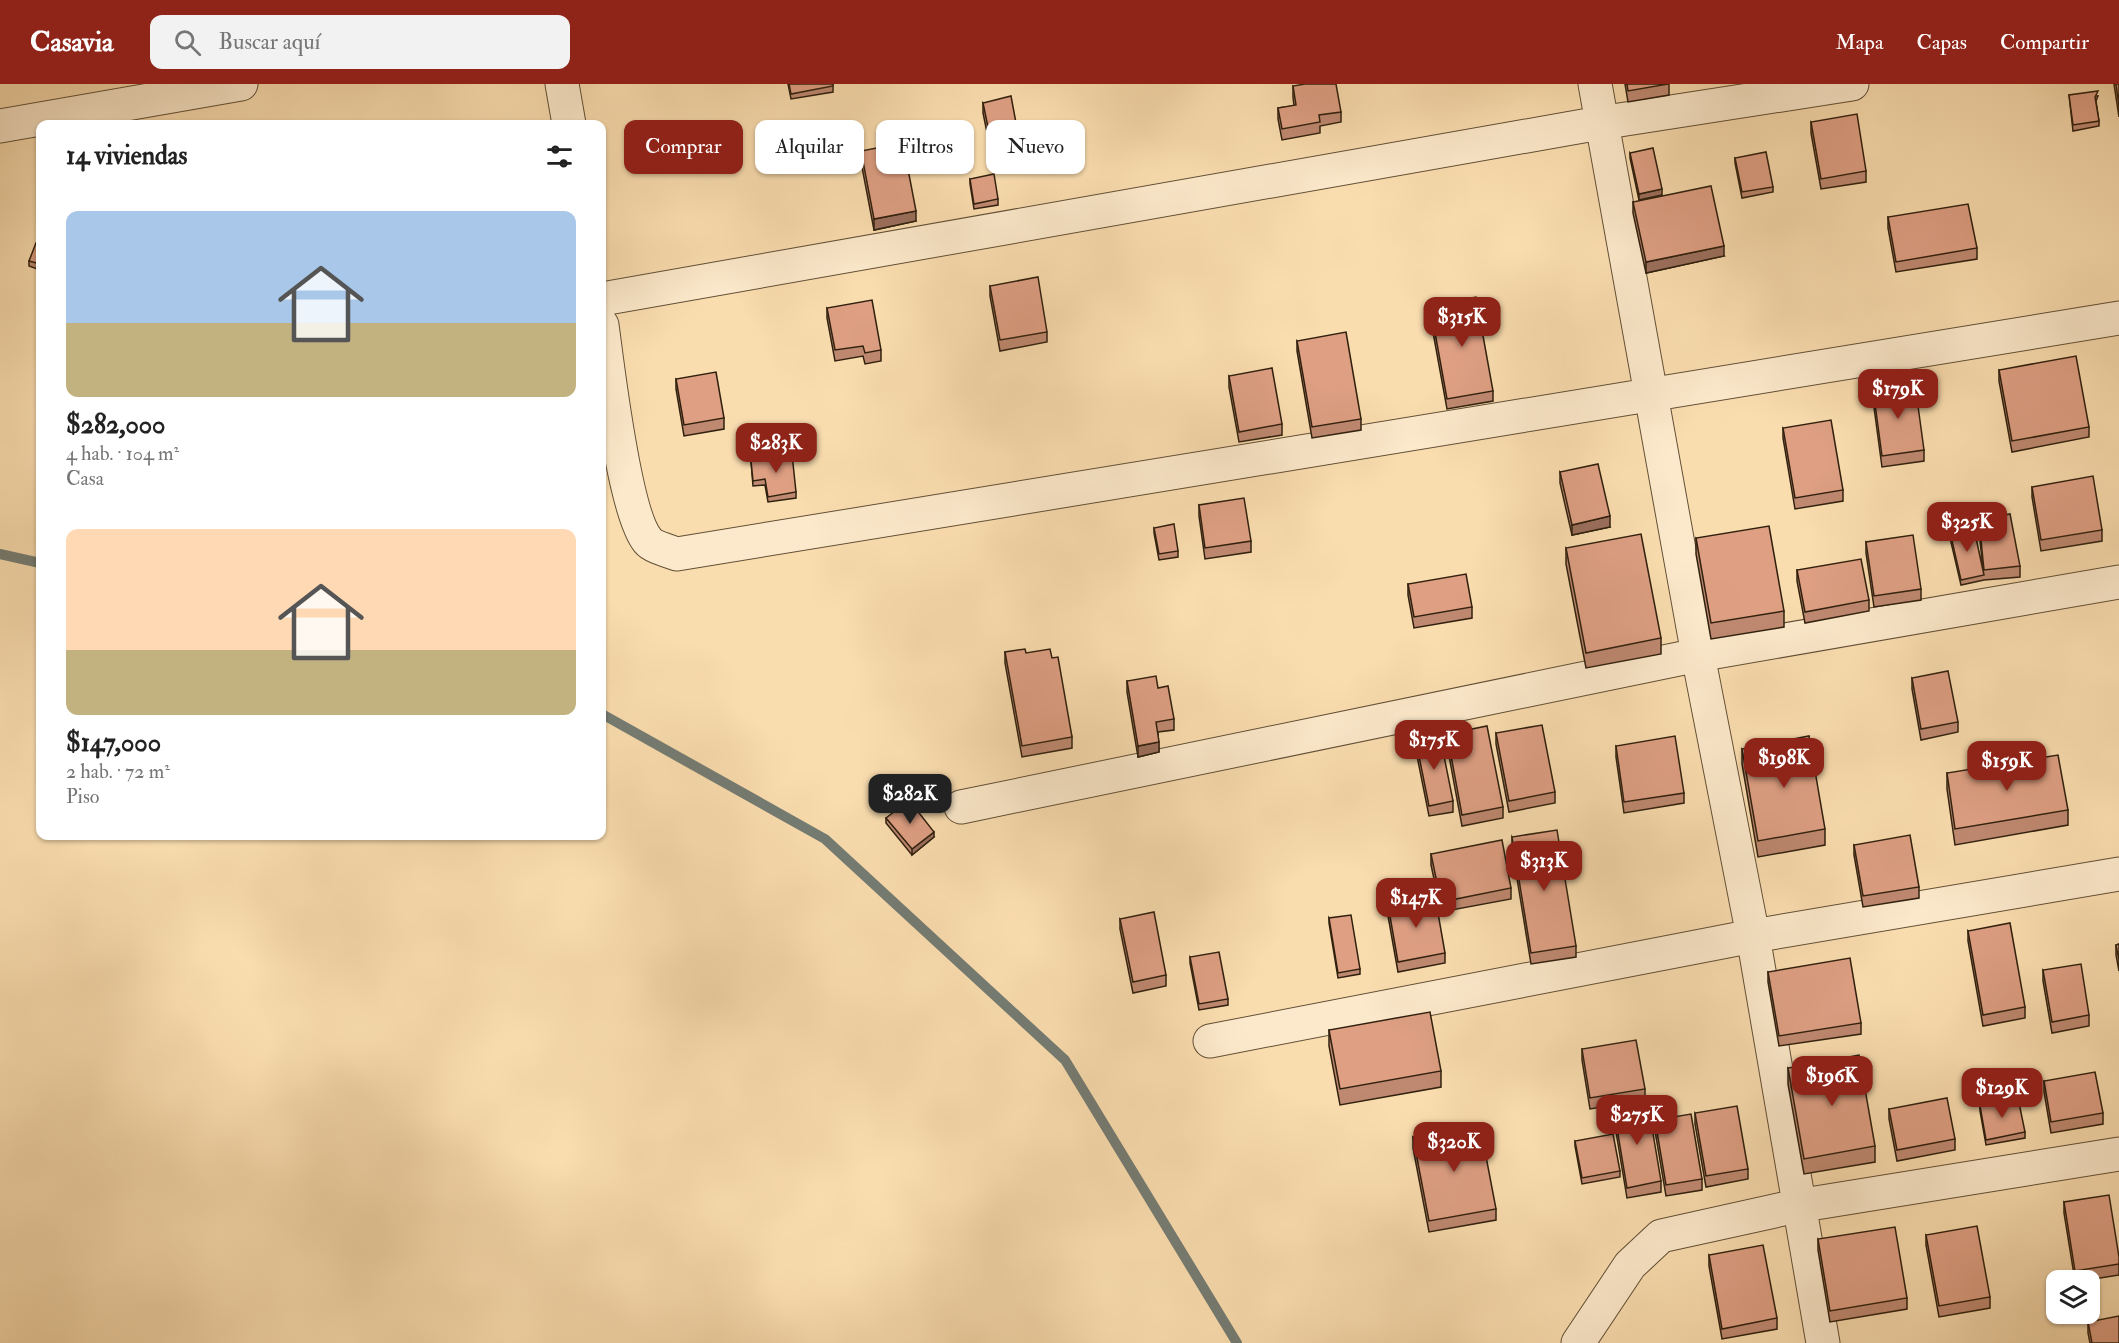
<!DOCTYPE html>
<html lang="es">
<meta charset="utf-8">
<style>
body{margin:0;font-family:"IM FELL Double Pica",serif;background:#f2f2f2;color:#222;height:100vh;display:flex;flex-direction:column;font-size:22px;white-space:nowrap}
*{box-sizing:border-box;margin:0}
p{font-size:20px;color:#767676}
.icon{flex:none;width:33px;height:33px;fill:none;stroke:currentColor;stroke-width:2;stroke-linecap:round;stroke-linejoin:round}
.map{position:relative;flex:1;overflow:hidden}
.sheet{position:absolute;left:36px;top:36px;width:570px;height:720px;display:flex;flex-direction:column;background:#fff;border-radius:12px;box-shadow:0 2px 4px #0004}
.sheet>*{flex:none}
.top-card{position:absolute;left:624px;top:36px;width:570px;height:54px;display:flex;gap:12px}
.buttons{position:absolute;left:2046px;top:1186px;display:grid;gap:12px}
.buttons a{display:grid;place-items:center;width:54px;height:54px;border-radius:12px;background:#fff;box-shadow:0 2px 4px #0004;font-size:30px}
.price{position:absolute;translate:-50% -51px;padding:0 14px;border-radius:12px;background:#8f2418;color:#fff;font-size:20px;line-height:39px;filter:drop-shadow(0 2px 3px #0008)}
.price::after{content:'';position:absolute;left:50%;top:36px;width:18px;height:14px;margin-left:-9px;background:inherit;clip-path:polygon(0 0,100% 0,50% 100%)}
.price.selected{background:#222;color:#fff}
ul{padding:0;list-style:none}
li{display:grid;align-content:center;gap:12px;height:318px;padding:0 30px}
li span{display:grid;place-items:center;height:186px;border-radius:12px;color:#555}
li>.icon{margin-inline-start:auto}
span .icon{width:108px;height:108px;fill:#fffc;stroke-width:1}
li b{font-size:26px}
h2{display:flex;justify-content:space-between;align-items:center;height:72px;padding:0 30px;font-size:26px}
.tag{padding:0 21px;border-radius:12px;background:#fff;box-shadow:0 2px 4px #0004;font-size:21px;line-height:54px}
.tag.selected{background:#8f2418;color:#fff}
header{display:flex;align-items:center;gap:36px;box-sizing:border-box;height:84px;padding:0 30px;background:#8f2418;color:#fff}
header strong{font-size:28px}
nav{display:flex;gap:33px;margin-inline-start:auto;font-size:21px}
.search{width:420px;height:54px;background:#f2f2f2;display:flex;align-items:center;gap:15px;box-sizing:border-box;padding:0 21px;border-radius:12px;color:#767676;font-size:22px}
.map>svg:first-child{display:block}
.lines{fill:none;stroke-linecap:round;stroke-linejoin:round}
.stream{stroke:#747c73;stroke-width:10}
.minor-casing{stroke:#624f36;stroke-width:35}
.minor{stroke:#fce9cb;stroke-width:33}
.wall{fill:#bf8971;stroke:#30200e;stroke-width:1.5;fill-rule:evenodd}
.shaded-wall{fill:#9b6f5c;stroke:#30200e;stroke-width:1.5}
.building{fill:#de9f83;stroke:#30200e;stroke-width:1.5}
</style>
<header>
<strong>Casavia</strong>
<div class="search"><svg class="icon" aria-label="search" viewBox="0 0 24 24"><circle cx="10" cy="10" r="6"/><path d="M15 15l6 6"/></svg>Buscar aquí</div>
<nav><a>Mapa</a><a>Capas</a><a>Compartir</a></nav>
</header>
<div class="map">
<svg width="2119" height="1259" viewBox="0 0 2119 1259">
<rect width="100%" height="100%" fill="#faddaf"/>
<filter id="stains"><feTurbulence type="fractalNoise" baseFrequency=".00333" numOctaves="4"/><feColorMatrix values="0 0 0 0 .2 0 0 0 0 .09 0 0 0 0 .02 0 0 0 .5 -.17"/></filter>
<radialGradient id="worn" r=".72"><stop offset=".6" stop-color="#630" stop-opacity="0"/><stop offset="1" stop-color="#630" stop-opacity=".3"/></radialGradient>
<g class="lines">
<path class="stream" d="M0,470l40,9
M602,630l223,125 240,221 172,283"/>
<g class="minor-casing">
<path id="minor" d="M562,0l7,40
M1595,0l103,571 55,281 70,407
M0,42l241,-42
M602,215l998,-176 252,-39
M602,241c6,43 22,188 46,216 5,6 21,10 29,13l1442,-236
M961,723l737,-152 421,-73
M1210,957l543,-105 366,-62
M1578,1259l52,-78 31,-29 136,-30 322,-52"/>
</g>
<use href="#minor" class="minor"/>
</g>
<path class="wall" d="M788,0h45v8l-42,7z
M1625,0h44v11l-41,7z
M2114,0h5v33z
M1293,2l48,26v10l-21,4v7l-38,7 -4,-21v-11l16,-2 -1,-9z
M2069,11l29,1 -2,5 3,20v5l-26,5z
M983,19l39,52v11l-27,6 -12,-59z
M1811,38l55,49v11l-45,7 -10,-56z
M861,67l55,70 -42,9 -13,-68z
M1630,69l32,42 -23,5 -9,-42z
M1735,74l38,29v5l-31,6 -7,-35z
M970,95l28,20v6l-24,4 -4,-25z
M1633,118l91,54 -78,17 -13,-60z
M1888,133l89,31v11l-81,13 -8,-44z
M40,160v26l-11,-4v-5z
M990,202l57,46v10l-47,9 -10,-55z
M1430,221l63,86v10l-46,8 -17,-93z
M827,224l54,42v11l-16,3 -2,-8 -28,5 -8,-43z
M1297,257l64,78v11l-49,8 -15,-87z
M1999,286l90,57v10l-77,15 -13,-71z
M1229,292l53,48v11l-43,7 -10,-55z
M676,295l48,39v11l-40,7 -8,-47z
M1873,305l51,61v11l-42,6 -9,-67z
M1783,344l60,62v11l-48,8 -12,-71z
M751,377l45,31v6l-28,4 -3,-17 -12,1z
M1560,388l50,55 -38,8 -12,-52z
M2032,403l70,43v11l-61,10 -9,-54z
M1199,421l52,36v11l-46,7 -6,-43z
M1979,436l41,46v11l-36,3 -23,5 -11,-47v-6l29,-7zM1979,447l4,39 -7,-29z
M1154,444l24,23v6l-19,3 -5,-27z
M1696,454l88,73v16l-73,12 -15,-85z
M1866,458l55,47v11l-47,7 -8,-54z
M1566,464l95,90v16l-75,14 -20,-104z
M1797,486l72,30v11l-64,12 -8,-42z
M1408,500l64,23v11l-58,10 -6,-33z
M1005,568l21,1 26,5 20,79v11l-50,9 -17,-94z
M1912,594l46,44v10l-37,8 -9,-51z
M1127,597l31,7 16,31v11l-16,2 1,20 -21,5 -11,-65z
M1496,649l59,59v11l-46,9 -13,-68z
M1447,650l56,73v11l-41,8 -15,-81z
M1416,657l37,60v11l-24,4 -13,-65z
M1616,662l68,47v10l-60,10 -8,-56z
M1742,665l83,80v16l-67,12 -16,-93z
M1947,689l121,37v15l-113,20 -8,-56z
M886,734l48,19 -22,18 -26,-32z
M1512,753l64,109v11l-45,7 -19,-116z
M1854,761l65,42v11l-56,9 -9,-52z
M1431,770l80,34v11l-70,13 -10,-47z
M1388,821l57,48v10l-47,9 -10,-56z
M1329,834l31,51v5l-22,4 -9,-55z
M1120,835l46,56v11l-33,7 -13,-64z
M1968,847l57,76v11l-42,8 -15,-85z
M2119,860v27l-3,-16v-10z
M1190,873l38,42v6l-29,5 -9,-47z
M2043,886l46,45v11l-37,7 -9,-52z
M1768,888l93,51v11l-82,12 -11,-64z
M1329,946l112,41v16l-101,18 -11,-59z
M1582,965l63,40v11l-55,9 -8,-49z
M1788,984l87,78v16l-71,12 -16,-90z
M2044,997l59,32v11l-52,9 -7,-41z
M1980,1022l45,26v6l-39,7 -6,-34z
M1889,1025l66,30v11l-58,11 -8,-42z
M1614,1026l47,71v11l-34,6 -13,-78z
M1695,1029l53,56v10l-42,8 -11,-63z
M1655,1036l47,59v11l-36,6 -11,-65z
M1413,1053l83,72v11l-67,12 -16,-84z
M1575,1057l45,30v6l-38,7 -7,-38z
M2064,1118l55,55v18l-38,6h-6l-11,-68z
M1926,1151l64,62v11l-51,9 -13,-72z
M1818,1155l89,59v11l-77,13 -12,-72z
M1709,1171l68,63v11l-55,10 -13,-73z
M2088,1238l31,21h-29l-2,-10z"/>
<path class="shaded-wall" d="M1662,105v6l-23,5v-6z
M916,127v10l-42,9v-11z
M1724,162v10l-78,17v-11z
M1610,432v11l-38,8v-10z
M1159,658v10l-21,5v-11z
M934,748v5l-22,18v-6z"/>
<path class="building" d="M789,0h44v2l-42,8z
M1305,0h31l5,28 -22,3 1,7 -38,7 -4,-21 18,-3 -3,-19z
M1627,0h41l-40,7z
M2116,0h3v22z
M2098,7l-3,6 4,24 -26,4 -4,-30z
M1011,12l11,59 -27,6 -12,-58z
M1857,30l9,57 -45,8 -10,-57z
M903,59l13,68 -42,8 -13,-68z
M1653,64l9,41 -23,5 -9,-41z
M1766,68l7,35 -31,5 -7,-34z
M994,90l4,25 -24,5 -4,-25z
M1711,102l13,60 -78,16 -13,-60z
M1968,120l9,44 -81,14 -8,-45z
M36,159l4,1v20l-11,-3z
M1038,193l9,55 -47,8 -10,-54z
M1476,213l17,94 -46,8 -17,-94z
M872,216l9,50 -16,3 -2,-7 -28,4 -8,-42z
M1346,248l15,87 -49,8 -15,-86z
M2076,272l13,71 -77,14 -13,-71z
M1272,284l10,56 -43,8 -10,-56z
M716,288l8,46 -40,7 -8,-46z
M1915,300l9,66 -42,6 -9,-67z
M1831,336l12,70 -48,8 -12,-70z
M792,370l4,38 -28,5 -3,-18 -12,2 -2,-20z
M1598,380l12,52 -38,9 -12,-53z
M2093,392l9,54 -61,10 -9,-53z
M1244,414l7,43 -46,7 -6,-43z
M2010,430l10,52 -36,4 -5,-50z
M1174,440l4,27 -19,3 -5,-26z
M1979,441l-3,13 8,37 -23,5 -11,-48z
M1769,442l15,85 -73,12 -15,-85z
M1641,450l20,104 -75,15 -20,-105z
M1913,451l8,54 -47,7 -8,-54z
M1861,475l8,41 -64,12 -8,-42z
M1466,490l6,33 -58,10 -6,-33z
M1025,565l1,4 24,-4 2,9 6,-1 14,80 -50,9 -17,-94z
M1948,587l10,51 -37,7 -9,-51z
M1156,592l2,12 10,-2 6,33 -18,3 3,20 -21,4 -11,-65z
M1542,641l13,67 -46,9 -13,-68z
M1487,642l16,81 -41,8 -15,-81z
M1440,652l13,65 -24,5 -13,-65z
M1675,652l9,57 -60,9 -8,-56z
M1809,652l16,93 -67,12 -16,-92z
M2058,671l10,55 -113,19 -8,-56z
M909,716l25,32 -22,17 -26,-31z
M1557,746l19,116 -45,7 -19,-116z
M1910,751l9,52 -56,9 -9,-51z
M1502,756l9,48 -70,14 -10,-48z
M1435,812l10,57 -47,9 -10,-57z
M1154,828l12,63 -33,7 -13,-63z
M1351,831l9,54 -22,4 -9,-55z
M2010,839l15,84 -42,8 -15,-84z
M2119,860v16l-3,-15z
M1219,868l9,47 -29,5 -9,-47z
M1850,874l11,65 -82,13 -11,-64z
M2081,880l8,51 -37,7 -9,-52z
M1430,928l11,59 -101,18 -11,-59z
M1636,956l9,49 -55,9 -8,-49z
M1859,971l16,91 -71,13 -16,-91z
M2095,988l8,41 -52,9 -7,-41z
M1947,1014l8,41 -58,11 -8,-41z
M2018,1014l7,34 -39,8 -6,-34z
M1648,1020l13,77 -34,7 -13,-78z
M1737,1022l11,63 -42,7 -11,-63z
M1691,1030l11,65 -36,6 -11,-65z
M1480,1041l16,84 -67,12 -16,-84z
M1613,1050l7,37 -38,7 -7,-37z
M2109,1111l10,62v7l-44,7 -11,-69z
M1977,1142l13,71 -51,9 -13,-71z
M1895,1143l12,71 -77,13 -12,-72z
M1763,1161l14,73 -55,11 -13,-74z
M2119,1232v27h-27l-4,-21z"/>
<rect width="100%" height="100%" filter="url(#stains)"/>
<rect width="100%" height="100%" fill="url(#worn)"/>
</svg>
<div class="buttons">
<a><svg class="icon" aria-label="layers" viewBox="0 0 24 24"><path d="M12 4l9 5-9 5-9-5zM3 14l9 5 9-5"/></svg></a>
</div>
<b class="price" style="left:1462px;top:264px">$315K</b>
<b class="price" style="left:1898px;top:336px">$179K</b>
<b class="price" style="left:776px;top:390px">$283K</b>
<b class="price" style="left:1967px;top:469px">$325K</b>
<b class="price" style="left:1434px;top:687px">$175K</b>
<b class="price" style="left:1784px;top:705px">$198K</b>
<b class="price" style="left:2007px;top:708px">$159K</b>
<b class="price selected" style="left:910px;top:741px">$282K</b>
<b class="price" style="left:1544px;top:808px">$313K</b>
<b class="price" style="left:1416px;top:845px">$147K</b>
<b class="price" style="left:1832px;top:1023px">$196K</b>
<b class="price" style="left:2002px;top:1035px">$129K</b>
<b class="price" style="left:1637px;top:1062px">$275K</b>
<b class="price" style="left:1454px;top:1089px">$320K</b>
<div class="top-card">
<a class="tag selected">Comprar</a>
<a class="tag">Alquilar</a>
<a class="tag">Filtros</a>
<a class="tag">Nuevo</a>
</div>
<section class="sheet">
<h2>14 viviendas<svg class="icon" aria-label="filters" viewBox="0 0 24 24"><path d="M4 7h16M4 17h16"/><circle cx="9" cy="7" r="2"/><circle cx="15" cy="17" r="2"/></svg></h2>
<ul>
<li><span style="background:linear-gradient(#a9c7e8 60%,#c2b280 0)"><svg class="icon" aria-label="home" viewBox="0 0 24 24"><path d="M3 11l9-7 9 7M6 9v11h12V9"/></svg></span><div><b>$282,000</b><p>4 hab. · 104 m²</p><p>Casa</p></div></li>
<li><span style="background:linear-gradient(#ffd9b3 65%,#c2b280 0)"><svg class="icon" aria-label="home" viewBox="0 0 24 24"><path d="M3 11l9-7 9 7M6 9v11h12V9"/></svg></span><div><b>$147,000</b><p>2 hab. · 72 m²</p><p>Piso</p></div></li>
</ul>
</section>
</div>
